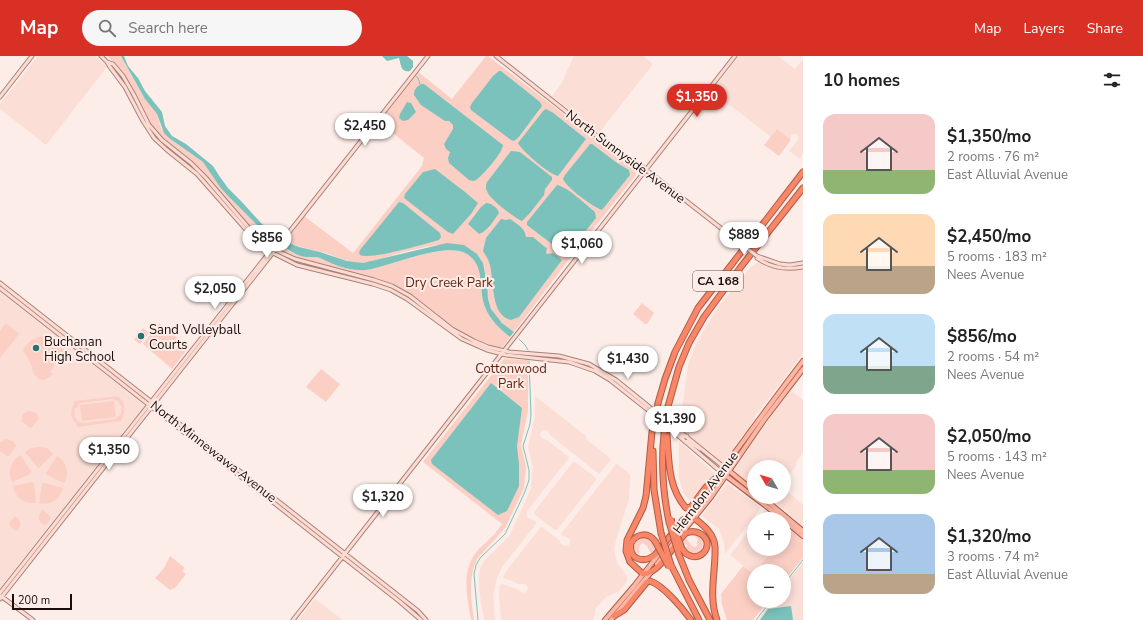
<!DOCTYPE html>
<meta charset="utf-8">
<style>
body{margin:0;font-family:"Nunito Sans",sans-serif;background:#f6f6f6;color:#222;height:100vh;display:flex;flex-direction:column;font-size:15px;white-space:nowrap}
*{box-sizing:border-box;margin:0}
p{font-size:13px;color:#767676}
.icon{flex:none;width:22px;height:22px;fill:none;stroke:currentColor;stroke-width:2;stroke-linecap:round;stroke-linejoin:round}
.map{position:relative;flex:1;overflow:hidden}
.sheet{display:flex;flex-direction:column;background:#fff;width:340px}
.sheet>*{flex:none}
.needle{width:26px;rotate:308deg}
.controls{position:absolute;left:747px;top:404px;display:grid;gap:8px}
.controls a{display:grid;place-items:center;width:44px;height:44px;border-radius:50%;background:#fff;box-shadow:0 2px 10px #0003;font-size:20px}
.scale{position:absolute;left:12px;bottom:10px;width:60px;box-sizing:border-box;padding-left:4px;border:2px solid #1a0d0a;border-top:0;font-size:11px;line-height:14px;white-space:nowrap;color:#1a0d0a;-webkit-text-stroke:3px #fdede8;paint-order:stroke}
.price{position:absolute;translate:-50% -34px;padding:0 9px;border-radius:14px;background:#fff;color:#222;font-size:13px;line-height:26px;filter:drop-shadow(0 1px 2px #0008)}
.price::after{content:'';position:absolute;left:50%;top:24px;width:12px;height:9px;margin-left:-6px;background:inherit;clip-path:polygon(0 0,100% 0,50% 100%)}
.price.on{background:#d93025;color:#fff}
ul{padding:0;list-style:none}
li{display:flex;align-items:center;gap:12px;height:100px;padding:0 20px}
li span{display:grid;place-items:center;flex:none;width:112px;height:80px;border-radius:12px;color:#555}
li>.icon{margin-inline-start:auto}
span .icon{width:48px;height:48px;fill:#fffc;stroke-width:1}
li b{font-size:17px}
h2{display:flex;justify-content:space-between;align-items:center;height:48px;padding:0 20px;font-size:17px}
header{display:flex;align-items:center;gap:24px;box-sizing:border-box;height:56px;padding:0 20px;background:#d93025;color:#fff}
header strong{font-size:19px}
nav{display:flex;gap:22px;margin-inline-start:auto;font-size:14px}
.search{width:280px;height:36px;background:#f6f6f6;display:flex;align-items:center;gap:10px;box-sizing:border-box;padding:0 14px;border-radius:22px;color:#767676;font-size:15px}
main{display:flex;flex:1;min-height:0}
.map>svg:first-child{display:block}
.built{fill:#fbded6}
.green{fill:#fbcfc4;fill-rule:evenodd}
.water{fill:#7ac2bb}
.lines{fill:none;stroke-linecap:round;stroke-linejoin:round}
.stream{stroke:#7ac2bb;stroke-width:1}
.secondary-casing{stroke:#a7837a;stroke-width:5}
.primary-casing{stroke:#ac5c47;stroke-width:6}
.highway-casing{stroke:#ac5c47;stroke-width:7}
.secondary{stroke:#fedbd2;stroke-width:3}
.primary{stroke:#fcb6a4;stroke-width:4}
.highway{stroke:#fa8668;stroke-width:5}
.secondary-bridge-casing{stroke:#a7837a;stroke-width:5;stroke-linecap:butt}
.highway-bridge-casing{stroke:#ac5c47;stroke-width:7;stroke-linecap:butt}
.secondary-bridge{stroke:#fedbd2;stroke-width:3}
.highway-bridge{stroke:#fa8668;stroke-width:5}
.poi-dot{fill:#2a736d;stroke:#fdede8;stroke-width:1.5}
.labels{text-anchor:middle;stroke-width:4;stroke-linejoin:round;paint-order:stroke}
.shield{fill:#fdede8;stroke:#5e504d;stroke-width:1}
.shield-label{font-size:12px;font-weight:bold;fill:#1a0d0a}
.street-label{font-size:13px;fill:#1a0d0a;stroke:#fdede8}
.park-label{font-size:13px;fill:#682310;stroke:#fdede8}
.poi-label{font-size:13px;fill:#1a0d0a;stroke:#fdede8;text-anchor:start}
</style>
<header>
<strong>Map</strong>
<div class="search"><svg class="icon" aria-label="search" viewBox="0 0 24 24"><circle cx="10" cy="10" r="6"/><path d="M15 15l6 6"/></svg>Search here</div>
<nav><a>Map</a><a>Layers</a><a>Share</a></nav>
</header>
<main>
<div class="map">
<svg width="803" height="564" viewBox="0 0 803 564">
<rect width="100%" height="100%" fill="#fdede8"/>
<path class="built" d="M38,0h57l12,11 -61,78 -46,-36v-5z
M574,0h69l10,8 -54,69 -47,-37 9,-12z
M739,0h39l17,13 8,-10v94l-3,6 -11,-8 9,-11 -1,-6h-5l-2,5 -13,-10 -6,8 -59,-46z
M758,206l8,5 16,3h21v84l-48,62v3l-8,13 -5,3 -17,27 -3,1 -44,-37 2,-3 8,-58 3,-9 10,-21 15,-25 34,-42z
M0,236l144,113v1l-144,182z
M791,334l12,10v53l-7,9v4l-12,16v-15h-30v20h-1l-18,-15 -1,-2 30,-44z
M535,340l51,40v3l25,20v1l-12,14 -48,-38 -3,-5 -4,-1 -3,2 -1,2 1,4 6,2 22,17v1l-42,53v6l9,5v2l-34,43 -5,11 -4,17 2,25h-11l-5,-31v-12l1,-9 4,-7 26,-26 21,-46 2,-23 -5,-19 7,-31z
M679,385l34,31 1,2 -22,30 -9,-12 -4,-14z
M573,406h2l21,16v2l-39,50h-2l-21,-16v-2z
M616,408h1l12,9 1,2 -1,24 -13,41 -2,9 3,14 10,13v6l-9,10 -12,5 -10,11 -3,12h-92l-2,-23 1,-12 2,-1 15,5 6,4 3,-1 2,-3 -1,-3 -2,-2h-6l-15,-6 -1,-1 4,-7 33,-42 2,-1 17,13 3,5 5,1 2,-1 1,-5 -4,-3 -4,-1 -1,-2z
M727,427l34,25 -36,46 -1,-11 -4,-11 -2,-4 -16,-12z
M784,433l19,16v21l-29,-25 2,-4h8z
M768,454l11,9h-21l6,-8z
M754,468v25h19l-17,22h-2v3l-24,-19z
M803,506v58h-45l15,-19h11v-15z
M315,543l28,21h-45z"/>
<path class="green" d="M107,0h14l24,43 12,15 4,14 8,10 34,24 26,35 28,28 19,15 -3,4 -3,1c-28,-22 -47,-52 -71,-77 -15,-15 -35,-25 -47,-43 -8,-10 -11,-22 -17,-33 -7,-13 -17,-26 -28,-36z
M486,0h2l146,112 2,7 -69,87 -53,70c-9,-7 -20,-15 -24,-26 -8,-19 3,-41 -19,-56 -19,-14 -70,3 -91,9 -6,1 -12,4 -18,4 -15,0 -27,-8 -41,-11 -12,-3 -23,-5 -35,-10l18,-26 49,37 69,-87 1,-5 1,-3 -45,-36 38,-51 35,28z
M777,73l13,10v2l-11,15 -15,-11z
M283,189c6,6 16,12 24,12 3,0 6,0 9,0 6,1 12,5 17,7 10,4 23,7 33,6 26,-4 79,-29 101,-16 19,12 11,36 18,53 5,13 15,22 25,30l-7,10 -3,1c-17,-5 -34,-12 -49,-23 -19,-14 -35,-30 -57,-40 -36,-16 -78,-17 -114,-34z
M642,247l12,10 -7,11h-2l-12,-10z
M6,267l13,11 -19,24v-27z
M159,267l30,24 -17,22 -29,-25z
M143,272l6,5 -9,11 -6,-4z
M45,280l11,4 9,11 -12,15 1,1 -4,5 3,2 -8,6 -7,-1 -5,-6 1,-1 -2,-3 1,-1 -10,-18c5,-9 11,-13 22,-14z
M504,303l24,1v51l-7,34 5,22 -2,21 -19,40 -28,31c-9,18 -6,42 -3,61h-3c-4,-25 -11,-51 8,-71 8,-8 17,-15 23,-25l-79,-62z
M321,313l19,15 -14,18 -20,-15z
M118,340c8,9 8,14 3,25l-43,6 -2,-2v-2c-8,-7 -4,-15 -1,-22zM112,343l6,2 4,6 -1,7 -6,5 -32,4c-7,-2 -10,-7 -8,-14l6,-6z
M114,345l2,16 -34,4 -2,-16z
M28,355l8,2 3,5 -7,9 -2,1 -9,-7 2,-7z
M5,383l8,2 3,5 -7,10h-2l-7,-5v-8z
M40,391l7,1 6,6 -14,14h-1l-13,-16 6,-4z
M21,399l10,17 -1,2 -18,8c-5,-11 -1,-22 9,-27z
M57,400c10,6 13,17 7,27l-17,-8 -1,-2z
M32,426l2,1 2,20c-12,1 -21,-5 -23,-17z
M44,427l19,5c-3,11 -12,18 -24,15l3,-19z
M43,454l7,6 1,2 -6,8c-7,-5 -9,-9 -2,-16z
M15,460c6,5 8,9 1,15l-7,-6v-2z
M790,472l13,11v19l-19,23v-10h-28l17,-22h11v-13z
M696,480l5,1c4,8 2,12 -6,17 -4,-1 -8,-2 -10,-7h2v-2l-5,-1v-3l4,-3 6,8 3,1 2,-1v-5l1,-2 -3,-2z
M643,482h4l7,7 1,3 -4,6 -4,-8 -4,-3 -3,2 -1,4 1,5 -4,-1c-5,-7 0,-13 7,-15z
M170,500l14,11 -1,5 3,2 -11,14 -5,2 -15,-12 9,-10z
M743,510l11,8v27h14l-15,19h-26l-5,-15 -1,-11z"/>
<path class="water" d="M121,0h3l4,10 10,12 7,13 17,21 3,14 7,10 14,8 27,22 7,11 8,11 13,13 21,23 17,12 -3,4 -19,-15 -28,-28 -9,-10 -17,-25 -34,-24 -5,-5 -7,-19 -12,-15z
M382,0h25l6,5v6l-3,4c-9,2 -9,-6 -11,-13l-12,3z
M499,15h2l39,31 2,4 -24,32 -4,3 -3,-1 -40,-30 -1,-3 2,-4 21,-27z
M421,28h3l79,61c-1,9 -20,30 -27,35l-3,1 -4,-1 -20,-17 -1,-5 2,-6 -4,-3 -2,-5 9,-15v-4l-4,-4h-4l-24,-16 -7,-10c0,-5 2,-8 7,-11z
M407,46l4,1 5,9 -8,8 -5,1 -4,-3 1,-4z
M546,53l6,3 34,27 -28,37c-8,-1 -36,-25 -40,-33l26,-33z
M590,88h2l25,19 12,7 1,5 -28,35c-9,-3 -35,-22 -39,-31l2,-4z
M511,95l9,1 32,25v3l-7,9 -1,6 -14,18 -8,8c-7,-3 -33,-22 -35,-30 -2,-3 -1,-6 0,-9z
M435,113l30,23 13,11 -7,11 -18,20 -5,-2 -44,-34 1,-4 18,-22z
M557,129c11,2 29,20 38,27l1,6 -27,34 -4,2 -38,-29v-3z
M399,146l4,1 37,30 1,4 -2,3c-15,4 -67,20 -79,15l-1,-2 1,-3z
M486,147c5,0 12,5 13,10 -5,7 -12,19 -20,21l-11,-10 13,-17z
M501,163l5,1 4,-1c7,5 15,9 16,18h7l12,10 2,1 -1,5 1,1 6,-1 9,7 -40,53 -3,4 -8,3c-22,-5 -16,-42 -22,-58 -1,-4 -4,-7 -6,-11l3,-13z
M286,186l13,5 21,5 27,9 16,2 84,-20 17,2 13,9 6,9 4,21 1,15 3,10 11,14 12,9 -4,5c-10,-8 -20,-17 -25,-30 -7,-17 1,-41 -18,-53 -22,-13 -75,12 -101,16 -10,1 -23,-2 -33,-6 -5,-2 -11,-6 -17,-7 -3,0 -6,0 -9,0 -8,0 -18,-6 -24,-12z
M491,327l31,25 -5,38 2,18v22l-12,25 -9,4 -66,-51 -1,-4z
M791,550l2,14h-33l8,-11z"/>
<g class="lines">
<path class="stream" d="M415,19l3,3 2,6
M519,283l6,6 3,5
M784,528l19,-24
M478,564l-4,-46 2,-9 4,-7 25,-24 19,-40 5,-14v-10l-6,-24 7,-22 1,-10 -2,-53
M756,564l15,-19"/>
<g class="secondary-casing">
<path id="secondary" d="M101,0l6,6 6,2 10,12 11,19 15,30 13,15 29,23 14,14 43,50 11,11 14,11 22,10 79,21 18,6 18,10 42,33 22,12 14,6 21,5 50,4 30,8 27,16 109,88
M496,0l120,95 28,17 96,75
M107,6l3,5 15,20 18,34 11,17 13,12 30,24 52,59 24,20 24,12 76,19 18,6 16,9 55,40 25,11 19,5 63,7 26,9 15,9 38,30 73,62
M0,41l32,-41
M757,200v2c14,10 30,12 46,9
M757,200l23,8 10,1 13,-2
M0,227l418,328 8,9
M0,232l399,313 22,19
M669,371l14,10 4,-1
M685,386l3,-1 12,8
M0,537l268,-339 18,-21
M1,540l32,24
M0,543l428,-543
M293,564l442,-564"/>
</g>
<g class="primary-casing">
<path id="primary" d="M728,414l26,21
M725,419l29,22
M716,422c29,-39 57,-78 87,-117
M754,441l29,22
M762,441l41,34
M686,462l26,-34
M784,464l19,16
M657,508l54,-67 53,-77 39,-51
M605,564l29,-34 25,-32
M611,564l41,-49"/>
</g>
<g class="highway-casing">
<path id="highway" d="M658,347l7,-24 10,-27 23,-44 105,-136
M667,354l12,-43 10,-24 15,-26 36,-49 63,-80
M655,368l-3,8 -6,64 -3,12 -16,32 -1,11 4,11 13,12c18,-1 30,-30 43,-41 5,-2 10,-2 15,1 17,11 -5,35 -19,15
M664,378c-3,29 -1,59 5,88
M667,379c2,26 1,53 19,73l5,-1 15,-20 12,-11
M653,395l1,39 7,43
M655,485c-7,-9 -18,-8 -24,2 -3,16 12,21 24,12l28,-35 7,-3 4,1c10,8 20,15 21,29 1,24 -7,49 2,73
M679,499l10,25 21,40
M671,509l28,55
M614,560l10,-6 23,-28 3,-1c13,4 33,28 41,39"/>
</g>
<use href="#secondary" class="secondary"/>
<use href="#primary" class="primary"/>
<use href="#highway" class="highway"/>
<g class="secondary-bridge-casing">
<path id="secondary-bridge" d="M740,187l17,13"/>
</g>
<g class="highway-bridge-casing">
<path id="highway-bridge" d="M655,368l3,-21
M664,378l3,-24
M671,463l11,30
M669,466l10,33
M661,477l10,32
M655,485l14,26"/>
</g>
<use href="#secondary-bridge" class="secondary-bridge"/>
<use href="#highway-bridge" class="highway-bridge"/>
</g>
<g class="poi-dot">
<circle cx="141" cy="280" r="4"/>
<circle cx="36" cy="292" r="4"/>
</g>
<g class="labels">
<rect class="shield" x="693" y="215" width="50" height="20" rx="3"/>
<g class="shield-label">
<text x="718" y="229">CA 168</text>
</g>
<g class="street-label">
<text transform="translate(626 100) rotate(37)" y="5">North Sunnyside Avenue</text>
<text transform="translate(214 395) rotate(38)" y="5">North Minnewawa Avenue</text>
<text transform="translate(705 436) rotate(-53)" y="5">Herndon Avenue</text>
</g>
<g class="park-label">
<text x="449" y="231">Dry Creek Park</text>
<text x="511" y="317">Cottonwood<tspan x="511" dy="15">Park</tspan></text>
</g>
<g class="poi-label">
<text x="149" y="278">Sand Volleyball<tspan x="149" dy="15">Courts</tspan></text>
<text x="44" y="290">Buchanan<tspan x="44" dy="15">High School</tspan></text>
</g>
</g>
</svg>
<div class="controls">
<a><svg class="needle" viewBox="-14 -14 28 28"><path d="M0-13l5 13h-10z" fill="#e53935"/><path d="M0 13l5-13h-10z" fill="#767676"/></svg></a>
<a>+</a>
<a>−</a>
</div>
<div class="scale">200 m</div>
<b class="price on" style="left:697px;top:62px">$1,350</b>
<b class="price" style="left:365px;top:91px">$2,450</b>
<b class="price" style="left:744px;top:200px">$889</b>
<b class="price" style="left:267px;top:203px">$856</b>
<b class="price" style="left:582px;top:209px">$1,060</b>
<b class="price" style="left:215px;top:254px">$2,050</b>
<b class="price" style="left:628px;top:324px">$1,430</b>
<b class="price" style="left:675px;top:384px">$1,390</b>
<b class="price" style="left:109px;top:415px">$1,350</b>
<b class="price" style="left:383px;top:462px">$1,320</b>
</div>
<section class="sheet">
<h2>10 homes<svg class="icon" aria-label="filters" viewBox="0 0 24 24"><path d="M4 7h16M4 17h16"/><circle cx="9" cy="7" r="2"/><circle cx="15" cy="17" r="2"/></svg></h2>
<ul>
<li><span style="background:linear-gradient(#f6c9c9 70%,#8fb573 0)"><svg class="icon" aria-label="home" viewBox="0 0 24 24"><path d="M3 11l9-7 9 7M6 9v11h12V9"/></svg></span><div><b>$1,350/mo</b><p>2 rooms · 76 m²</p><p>East Alluvial Avenue</p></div></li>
<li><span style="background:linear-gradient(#ffd9b3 65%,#b9a48a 0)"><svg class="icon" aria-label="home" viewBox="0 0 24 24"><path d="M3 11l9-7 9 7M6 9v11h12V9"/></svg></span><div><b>$2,450/mo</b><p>5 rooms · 183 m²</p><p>Nees Avenue</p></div></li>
<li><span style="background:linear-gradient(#bfe0f5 65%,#7fa58c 0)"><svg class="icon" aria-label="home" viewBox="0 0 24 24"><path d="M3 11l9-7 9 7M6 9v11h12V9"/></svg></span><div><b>$856/mo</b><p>2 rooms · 54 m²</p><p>Nees Avenue</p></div></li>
<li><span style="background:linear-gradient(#f6c9c9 70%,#8fb573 0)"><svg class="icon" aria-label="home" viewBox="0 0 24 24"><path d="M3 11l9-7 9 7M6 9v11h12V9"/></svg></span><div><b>$2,050/mo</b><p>5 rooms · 143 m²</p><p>Nees Avenue</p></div></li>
<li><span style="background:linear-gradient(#a9c7e8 75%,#b9a48a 0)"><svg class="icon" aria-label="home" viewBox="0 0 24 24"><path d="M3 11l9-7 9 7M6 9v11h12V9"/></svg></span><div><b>$1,320/mo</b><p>3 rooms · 74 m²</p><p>East Alluvial Avenue</p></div></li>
</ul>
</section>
</main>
